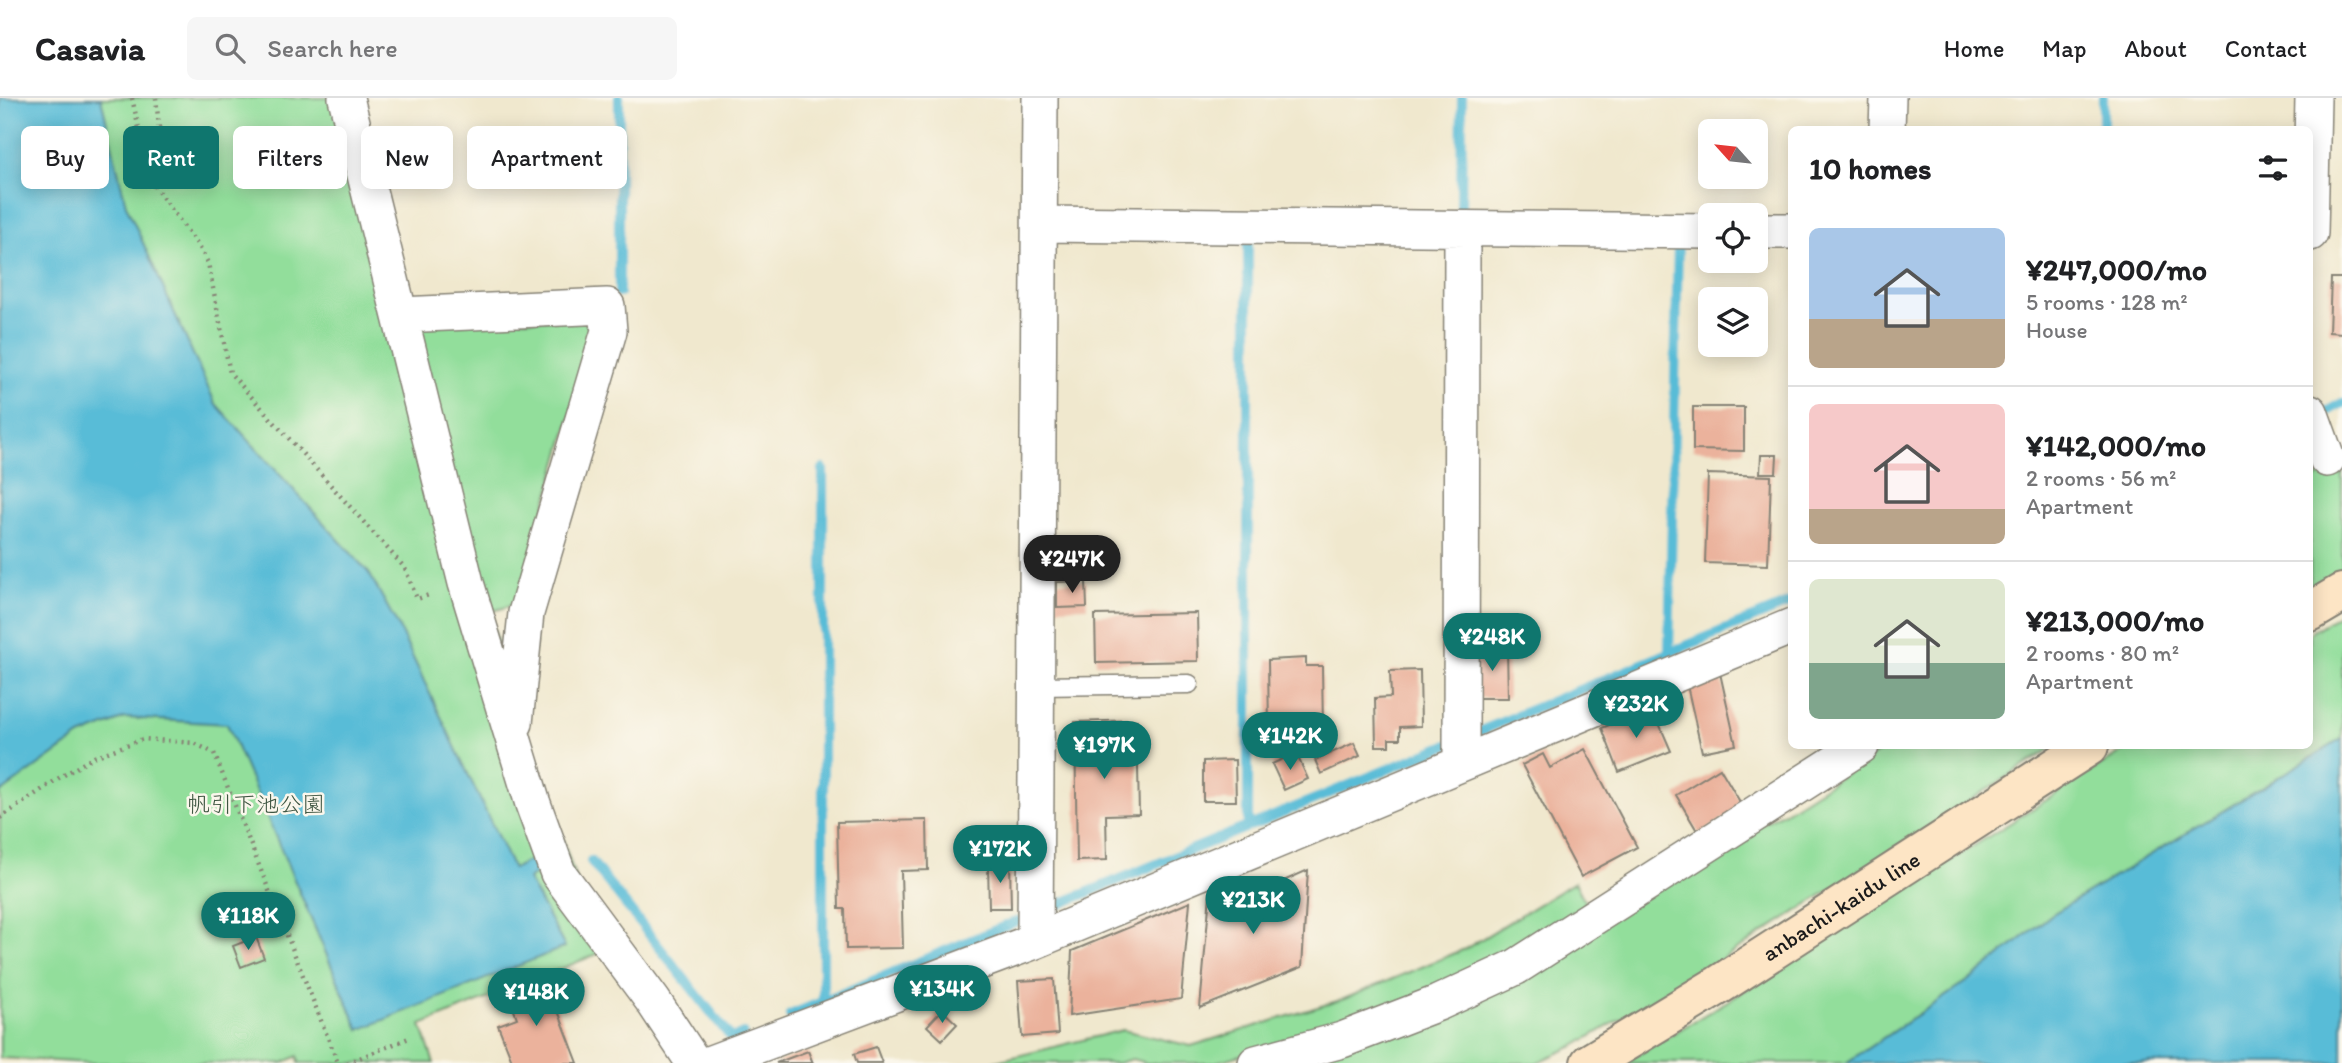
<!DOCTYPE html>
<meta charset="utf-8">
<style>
body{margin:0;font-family:Itim,"Klee One",sans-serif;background:#f6f6f6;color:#202124;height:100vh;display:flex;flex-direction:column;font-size:26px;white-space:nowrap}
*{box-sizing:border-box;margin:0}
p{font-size:23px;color:#757577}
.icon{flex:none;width:38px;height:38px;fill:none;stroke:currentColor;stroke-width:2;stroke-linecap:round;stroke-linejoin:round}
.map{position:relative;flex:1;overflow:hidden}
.drawer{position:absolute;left:1788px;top:28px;width:525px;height:623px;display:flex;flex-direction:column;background:#fff;border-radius:10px;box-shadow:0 4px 18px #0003}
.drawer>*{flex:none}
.hud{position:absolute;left:21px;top:28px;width:665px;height:63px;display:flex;gap:14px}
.needle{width:46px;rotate:297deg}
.buttons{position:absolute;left:1698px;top:21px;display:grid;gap:14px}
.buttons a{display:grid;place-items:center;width:70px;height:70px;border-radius:10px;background:#fff;box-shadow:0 4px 18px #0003;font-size:35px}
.price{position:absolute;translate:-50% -60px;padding:0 16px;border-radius:24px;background:#0f766e;color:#fff;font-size:23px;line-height:46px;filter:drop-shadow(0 2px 4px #0008)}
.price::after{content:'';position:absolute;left:50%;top:42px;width:21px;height:16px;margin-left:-10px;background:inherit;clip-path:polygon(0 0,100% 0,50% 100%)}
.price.current{background:#222;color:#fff}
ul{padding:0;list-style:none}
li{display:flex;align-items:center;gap:21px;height:175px;padding:0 21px}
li+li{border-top:2px solid #e0e0e0}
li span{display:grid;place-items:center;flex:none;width:196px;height:140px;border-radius:10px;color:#555}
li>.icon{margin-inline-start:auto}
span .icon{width:84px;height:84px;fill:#fffc;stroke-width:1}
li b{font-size:30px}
h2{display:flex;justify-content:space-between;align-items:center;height:84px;padding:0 21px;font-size:30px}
.chip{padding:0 24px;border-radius:10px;background:#fff;box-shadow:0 4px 18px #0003;font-size:24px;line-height:63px}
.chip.current{background:#0f766e;color:#fff}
header{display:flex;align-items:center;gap:42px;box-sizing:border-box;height:98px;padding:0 35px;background:#fff;border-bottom:2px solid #e0e0e0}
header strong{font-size:33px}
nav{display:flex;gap:38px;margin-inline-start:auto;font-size:24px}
.search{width:490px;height:63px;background:#f6f6f6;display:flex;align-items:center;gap:18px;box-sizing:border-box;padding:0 24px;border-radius:10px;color:#757577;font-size:26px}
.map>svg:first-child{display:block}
.green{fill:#92de9b;stroke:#577d5c;stroke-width:2}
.water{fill:#59bcd7;stroke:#3a6c7a;stroke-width:2}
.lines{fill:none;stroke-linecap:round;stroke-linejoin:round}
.stream{stroke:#59bcd7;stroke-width:10}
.building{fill:#ebb29c}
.lane-casing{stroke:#868275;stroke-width:21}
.street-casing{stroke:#868275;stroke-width:38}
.secondary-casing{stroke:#868275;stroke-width:42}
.path{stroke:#868275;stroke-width:4.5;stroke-dasharray:2 5;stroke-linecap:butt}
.lane{stroke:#fff;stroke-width:18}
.street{stroke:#fff;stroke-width:35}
.secondary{stroke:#fde5c5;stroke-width:38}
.labels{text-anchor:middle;stroke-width:5;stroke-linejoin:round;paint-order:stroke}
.park-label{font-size:23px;fill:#3f5642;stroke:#fbf7ec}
.street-label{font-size:23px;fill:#1c1c1c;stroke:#fbf7ec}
</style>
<header>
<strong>Casavia</strong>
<div class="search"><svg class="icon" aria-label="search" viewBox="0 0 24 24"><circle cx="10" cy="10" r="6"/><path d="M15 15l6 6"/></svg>Search here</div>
<nav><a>Home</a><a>Map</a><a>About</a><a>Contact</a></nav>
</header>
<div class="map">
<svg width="2342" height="965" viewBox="0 0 2342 965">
<rect width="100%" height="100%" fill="#fbf7ec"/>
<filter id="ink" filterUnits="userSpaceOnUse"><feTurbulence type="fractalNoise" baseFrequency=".0143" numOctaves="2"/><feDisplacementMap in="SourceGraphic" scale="14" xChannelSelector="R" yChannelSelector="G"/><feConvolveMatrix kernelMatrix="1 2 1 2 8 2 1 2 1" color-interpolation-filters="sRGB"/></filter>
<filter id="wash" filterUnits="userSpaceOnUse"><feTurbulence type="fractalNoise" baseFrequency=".00686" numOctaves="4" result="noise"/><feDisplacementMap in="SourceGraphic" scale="28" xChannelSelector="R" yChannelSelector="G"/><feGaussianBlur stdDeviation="1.57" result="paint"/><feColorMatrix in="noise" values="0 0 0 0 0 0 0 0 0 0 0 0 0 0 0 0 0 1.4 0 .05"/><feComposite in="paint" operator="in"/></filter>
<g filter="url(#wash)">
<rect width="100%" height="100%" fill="#f0e8ce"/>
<path class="green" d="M0,0h336l55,218 209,637 -179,72 13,38h-135l-1,-7 -15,7h-190l-93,-5z
M587,221l8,13 -78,272 -31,9 -71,-278 10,-14z
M2342,365v106l-32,20v-107z
M2342,515v126l-291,176 -77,62 -128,86h-222l107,-64 401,-253h178v-113z
M1889,648h166l-336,215 -143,84 -40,18h-244l493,-251z
M1575,784l13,26 -147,79 -97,38 -131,38h-67l-14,-4 -14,4h-129l134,-33 68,16 153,-47 121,-50z"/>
<path class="water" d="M0,0h101l25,107 89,198 154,170 28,51 116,245 21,-11 5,14 -11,7 37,68 -206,83 -132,-306 -102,-6 -45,18 -80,57z
M2342,641v324h-496l128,-86 77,-62z"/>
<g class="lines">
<path class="stream" d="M2103,32v-32
M1461,117l1,-117
M1248,140v588
M619,195v-195
M2326,314l16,-9
M1669,555l9,-407
M1473,636l319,-132
M591,763l141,178 11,-5
M1057,807l390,-160
M823,903v-532
M790,917l227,-94"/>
</g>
<g id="blocks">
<path class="building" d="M2331,180h11v55l-13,-1z
M1693,309h51v44l-51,-1z
M1761,357h16l-1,18h-16z
M1708,376l63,2 -3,89 -63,-2z
M1086,483l1,26 -30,1v-26z
M1197,515l1,48 -102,2 -1,-48z
M1507,550l1,50h-32l-1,-49z
M1306,560v8h16l1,63 -54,1 -1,-70z
M1420,572l1,56 -21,1v12h-11v7h-13l-1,-48 16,-1 -1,-26z
M1720,575l16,72 -34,7 -16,-71z
M1652,609l19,44 -52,21 -17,-44z
M1137,622l2,94 -33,1 1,45 -30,1 -2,-139z
M1354,645l6,13 -39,18 -6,-14z
M1585,651l52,98 -56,30 -59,-112 21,-11 7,14z
M1296,655l12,26 -24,11 -12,-26z
M1235,662l1,41h-33v-40z
M1720,670l23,39 -44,27 -23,-39z
M927,722l1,50 -27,1 2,77 -57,1 -1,-40h-6l-2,-87z
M1010,764l1,46h-22l-1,-45z
M1308,772l-6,97 -102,41 11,-125 57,5z
M1190,804l-9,97 -112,17 3,-65z
M256,839l8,21 -23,9 -8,-21z
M542,881l10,25 3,-1 23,60h-65l-15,-38 19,-7 -10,-26z
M1054,881l4,55 -36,3 -4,-56z
M942,912l15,14 -15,16 -15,-14z
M876,949l6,16h-25l-3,-9z
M808,953l5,12h-37z"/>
</g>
</g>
<g filter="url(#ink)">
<use href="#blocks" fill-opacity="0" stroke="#868275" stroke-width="2"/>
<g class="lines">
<g class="lane-casing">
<path id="lane" d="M1037,588l152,-2"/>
</g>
<g class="street-casing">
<path id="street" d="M346,0l120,485 67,221 25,69 95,128 41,62
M1887,32l1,-32
M1040,126l670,7
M1755,133h37
M2310,135l3,-135
M400,217l207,-9 2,25 -83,282 -11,110
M2310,314l17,47
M1461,665l1,-534
M1035,843l5,-843
M711,965l324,-122 757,-315
M1256,965l86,-23 96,-37 78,-36 345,-221"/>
</g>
<g class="secondary-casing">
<g id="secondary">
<path d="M2310,514l32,-19"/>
<path id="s1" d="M1590,965l129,-78 370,-239"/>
</g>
</g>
<path class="path" d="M132,0l19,84 49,66 8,15 22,110 175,195 12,31 15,-5
M148,70l11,-41 -3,-29
M0,720l59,-40 35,-21 49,-18 51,4 20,10 124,310
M347,965l62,-25"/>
<use href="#lane" class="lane"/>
<use href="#street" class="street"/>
<use href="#secondary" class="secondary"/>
</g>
</g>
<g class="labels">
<g class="park-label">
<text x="256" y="714">帆引下池公園</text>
</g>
<g class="street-label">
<text dy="8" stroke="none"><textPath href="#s1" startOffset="296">anbachi-kaidu line</textPath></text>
</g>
</g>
</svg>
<div class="buttons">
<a><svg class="needle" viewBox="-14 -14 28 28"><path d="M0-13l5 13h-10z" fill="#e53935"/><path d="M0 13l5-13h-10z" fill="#757577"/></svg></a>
<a><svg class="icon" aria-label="locate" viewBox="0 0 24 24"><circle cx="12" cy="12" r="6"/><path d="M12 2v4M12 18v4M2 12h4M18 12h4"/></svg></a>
<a><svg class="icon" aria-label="layers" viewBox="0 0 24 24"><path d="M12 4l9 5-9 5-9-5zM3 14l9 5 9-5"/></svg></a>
</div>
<b class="price current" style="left:1072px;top:497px">¥247K</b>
<b class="price" style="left:1492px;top:575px">¥248K</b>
<b class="price" style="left:1636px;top:642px">¥232K</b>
<b class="price" style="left:1290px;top:674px">¥142K</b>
<b class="price" style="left:1104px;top:683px">¥197K</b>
<b class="price" style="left:1000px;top:787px">¥172K</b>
<b class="price" style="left:1253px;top:838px">¥213K</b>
<b class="price" style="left:248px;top:854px">¥118K</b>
<b class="price" style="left:942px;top:927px">¥134K</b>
<b class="price" style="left:536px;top:930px">¥148K</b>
<div class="hud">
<a class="chip">Buy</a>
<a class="chip current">Rent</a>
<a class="chip">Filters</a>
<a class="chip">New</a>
<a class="chip">Apartment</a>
</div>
<section class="drawer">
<h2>10 homes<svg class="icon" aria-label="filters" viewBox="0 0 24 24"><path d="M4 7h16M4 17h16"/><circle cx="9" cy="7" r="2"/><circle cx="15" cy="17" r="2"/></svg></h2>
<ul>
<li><span style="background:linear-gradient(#a9c7e8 65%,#b9a48a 0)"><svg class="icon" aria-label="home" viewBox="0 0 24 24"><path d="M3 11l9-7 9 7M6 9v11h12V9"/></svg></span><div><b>¥247,000/mo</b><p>5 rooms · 128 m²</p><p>House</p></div></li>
<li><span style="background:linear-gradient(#f6c9c9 75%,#b9a48a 0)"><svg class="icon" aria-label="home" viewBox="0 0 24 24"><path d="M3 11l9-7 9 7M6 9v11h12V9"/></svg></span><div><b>¥142,000/mo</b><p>2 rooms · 56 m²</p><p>Apartment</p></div></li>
<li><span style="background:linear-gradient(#dfe7d0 60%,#7fa58c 0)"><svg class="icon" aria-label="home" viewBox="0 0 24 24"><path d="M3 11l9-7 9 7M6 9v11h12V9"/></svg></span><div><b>¥213,000/mo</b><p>2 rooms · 80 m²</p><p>Apartment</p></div></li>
</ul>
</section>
</div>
